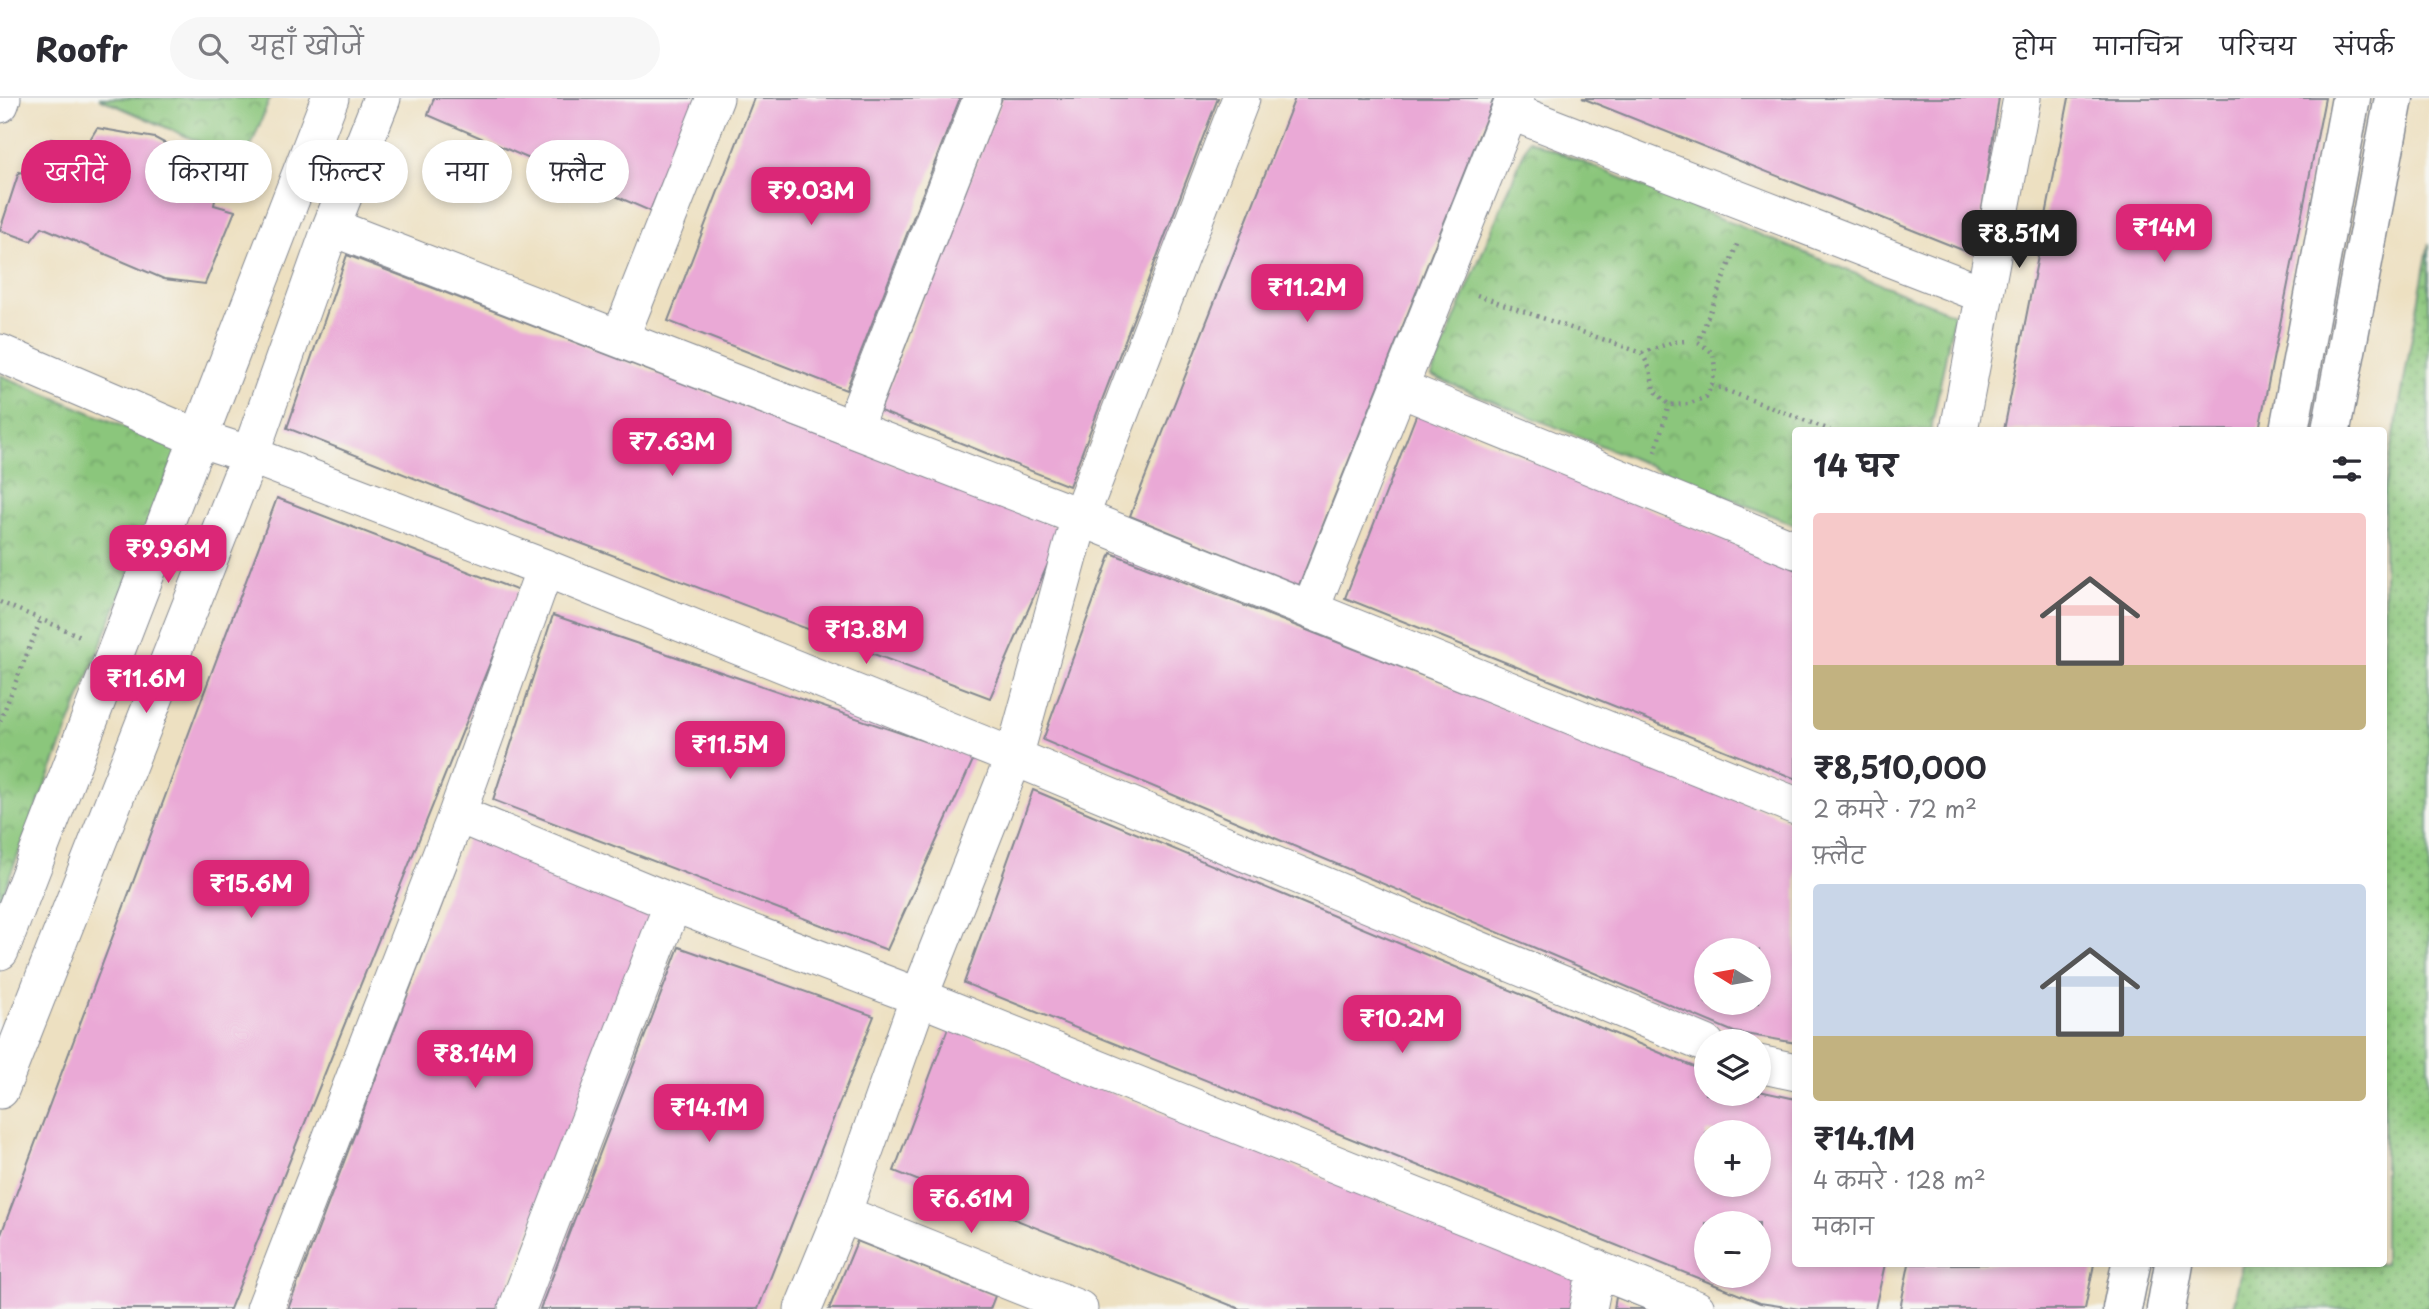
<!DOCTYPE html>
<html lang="hi">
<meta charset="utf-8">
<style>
body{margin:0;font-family:"Playpen Sans","Playpen Sans Deva",sans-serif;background:#f7f7f7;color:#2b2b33;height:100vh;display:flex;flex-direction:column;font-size:26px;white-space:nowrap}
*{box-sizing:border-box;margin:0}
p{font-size:23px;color:#7c7c81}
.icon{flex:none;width:38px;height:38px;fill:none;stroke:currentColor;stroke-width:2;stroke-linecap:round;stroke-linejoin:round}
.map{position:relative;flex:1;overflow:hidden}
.side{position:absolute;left:1792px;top:329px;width:595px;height:840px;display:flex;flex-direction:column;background:#fff;border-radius:7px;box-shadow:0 4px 10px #0003}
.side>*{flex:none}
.hud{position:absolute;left:21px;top:42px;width:665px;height:63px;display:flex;gap:14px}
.needle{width:46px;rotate:281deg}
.buttons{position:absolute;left:1694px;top:840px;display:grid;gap:14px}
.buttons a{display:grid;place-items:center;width:77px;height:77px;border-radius:50%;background:#fff;box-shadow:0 4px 10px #0003;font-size:35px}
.price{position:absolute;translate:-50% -60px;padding:0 16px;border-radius:14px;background:#db2777;color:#fff;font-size:23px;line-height:46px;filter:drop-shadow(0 2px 4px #0008)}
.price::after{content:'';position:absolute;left:50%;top:42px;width:21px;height:16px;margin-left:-10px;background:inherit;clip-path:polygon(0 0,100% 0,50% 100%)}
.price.selected{background:#222;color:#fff}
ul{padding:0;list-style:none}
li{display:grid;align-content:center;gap:14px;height:371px;padding:0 21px}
li span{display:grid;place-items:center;height:217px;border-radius:7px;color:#555}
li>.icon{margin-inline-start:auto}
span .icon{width:126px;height:126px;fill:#fffc;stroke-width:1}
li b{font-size:30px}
h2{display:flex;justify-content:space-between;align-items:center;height:84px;padding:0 21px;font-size:30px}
.chip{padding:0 24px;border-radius:32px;background:#fff;box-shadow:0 4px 10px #0003;font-size:24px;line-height:63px}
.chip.selected{background:#db2777;color:#fff}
header{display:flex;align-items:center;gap:42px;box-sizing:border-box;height:98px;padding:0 35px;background:#fff;border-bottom:2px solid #e1e1e2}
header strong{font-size:33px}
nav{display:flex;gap:38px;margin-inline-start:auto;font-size:24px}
.search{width:490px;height:63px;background:#f7f7f7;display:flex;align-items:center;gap:18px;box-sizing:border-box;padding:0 24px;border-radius:38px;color:#7c7c81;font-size:26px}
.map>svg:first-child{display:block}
.grass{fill:url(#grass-dots);stroke:#537a6d;stroke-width:2}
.park{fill:url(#park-crowns);stroke:#537a6d;stroke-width:2}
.building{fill:#eaa9d6;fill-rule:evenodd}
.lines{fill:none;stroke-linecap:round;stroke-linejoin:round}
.street-casing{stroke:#848890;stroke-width:39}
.secondary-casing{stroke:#848890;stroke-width:41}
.path{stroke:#848890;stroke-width:4.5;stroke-dasharray:2 5;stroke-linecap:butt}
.street{stroke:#fff;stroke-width:37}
.secondary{stroke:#fff;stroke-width:38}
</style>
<header>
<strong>Roofr</strong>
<div class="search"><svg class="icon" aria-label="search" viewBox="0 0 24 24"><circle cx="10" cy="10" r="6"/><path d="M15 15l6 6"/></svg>यहाँ खोजें</div>
<nav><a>होम</a><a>मानचित्र</a><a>परिचय</a><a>संपर्क</a></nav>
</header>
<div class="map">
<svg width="2429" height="1211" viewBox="0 0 2429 1211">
<defs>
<pattern id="grass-dots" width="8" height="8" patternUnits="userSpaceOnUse" patternTransform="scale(1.75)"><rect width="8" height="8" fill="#8bc67c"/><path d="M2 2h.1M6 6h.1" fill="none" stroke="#71a169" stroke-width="1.8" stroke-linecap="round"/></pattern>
<pattern id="park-crowns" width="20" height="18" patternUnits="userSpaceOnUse" patternTransform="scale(1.75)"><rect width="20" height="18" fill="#8bc67c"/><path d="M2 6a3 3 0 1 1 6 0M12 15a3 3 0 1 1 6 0" fill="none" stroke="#71a169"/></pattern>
</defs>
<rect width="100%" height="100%" fill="#f6f6f2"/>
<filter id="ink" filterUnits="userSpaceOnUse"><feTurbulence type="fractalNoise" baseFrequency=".0143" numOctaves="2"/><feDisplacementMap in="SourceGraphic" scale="14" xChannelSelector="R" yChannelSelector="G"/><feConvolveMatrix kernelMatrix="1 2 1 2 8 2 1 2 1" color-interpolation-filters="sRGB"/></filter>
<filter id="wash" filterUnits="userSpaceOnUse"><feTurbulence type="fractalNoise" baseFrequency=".00686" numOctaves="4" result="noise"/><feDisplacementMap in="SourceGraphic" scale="28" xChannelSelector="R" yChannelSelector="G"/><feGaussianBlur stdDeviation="1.57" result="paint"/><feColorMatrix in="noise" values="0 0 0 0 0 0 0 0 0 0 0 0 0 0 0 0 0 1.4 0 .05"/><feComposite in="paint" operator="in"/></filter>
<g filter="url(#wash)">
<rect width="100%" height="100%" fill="#ede0c1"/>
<path class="grass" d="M2429,145v1066h-196l9,-45h142v-773z"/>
<path class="park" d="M99,0h171l-25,64z
M1529,42l425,174 -23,116h-135l-1,95 -364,-149z
M0,277l178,74 -178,452z"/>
<g id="blocks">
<path class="building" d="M434,0h263l-47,113 -222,-96z
M754,0h206l-114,292 -178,-69z
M1002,0h216l-149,388 -189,-75z
M1295,0h199l-195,487 -169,-69z
M1582,0h417l-24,157z
M2069,0h256l-66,332h-255z
M97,30l58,10 51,27 -3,16 14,9 -3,15 21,6 -30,73 -41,-5 -122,-52 -11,14 -31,-11 19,-58 18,4 14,-37 35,7z
M347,157l716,274 -73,169 -460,-174 -243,-96z
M1417,315l379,157v209l-451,-181z
M277,400l242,93 -289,718h-230v-72z
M1111,455l685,270v220l-62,-11 -691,-292zM1706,852h53v53h-53z
M553,517l421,143 -87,192 -394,-150z
M1033,692l673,282v22h53v-3l37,8v165h89l-10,45h-75l-40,-6 -796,-320zM1706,1034h53v53h-53zM1706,1125h53v53h-53z
M468,738l186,76 -155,397h-211z
M679,849l195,69 -116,293h-218z
M948,930l629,252 -6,29h-331l-346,-138z
M857,1143l138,55 -5,13h-161z
M1909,1166h185l-9,45h-185z
M1616,1199l31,12h-33z"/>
</g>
</g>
<g filter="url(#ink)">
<use href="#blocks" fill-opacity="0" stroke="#848890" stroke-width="2"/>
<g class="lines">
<g class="street-casing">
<path id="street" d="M0,6l2,-6
M1510,13l475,184
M331,129l749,290 716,289
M620,240l95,-240
M0,255l198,85 52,17 295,113 469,189 692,287
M1399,290l397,162
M853,330l129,-330
M1959,332l63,-332
M1310,512l205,-512
M457,716l216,89 246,94 777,312
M0,853l330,-853
M1759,966l37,8
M0,992l250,-635 81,-228 51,-129
M842,1116l237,95
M265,1211l192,-495 88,-246
M517,1211l156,-406
M803,1211l39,-95 77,-217 95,-240 66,-240 161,-419
M1588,1211l8,-41"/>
</g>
<g class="secondary-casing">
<path id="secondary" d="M2289,332l62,-332
M2331,332l63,-332
M2122,1211l9,-45
M2166,1211l8,-45"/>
</g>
<path class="path" d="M1477,197l165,58 8,16 4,21 15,15 19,-1 18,-7 6,-12 118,45
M1642,255l31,-11 14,-1
M1712,287l3,-16 -2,-16 -15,-11 40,-100
M1655,354l14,-47
M0,504l80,34
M0,623l41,-102"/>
<use href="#street" class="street"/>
<use href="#secondary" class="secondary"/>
</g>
</g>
</svg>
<div class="buttons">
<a><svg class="needle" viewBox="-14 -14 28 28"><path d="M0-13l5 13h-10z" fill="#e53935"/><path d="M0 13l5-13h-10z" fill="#7c7c81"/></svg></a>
<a><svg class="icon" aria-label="layers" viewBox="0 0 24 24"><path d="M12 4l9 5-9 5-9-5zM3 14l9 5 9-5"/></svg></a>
<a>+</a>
<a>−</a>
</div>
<b class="price" style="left:811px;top:129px">₹9.03M</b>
<b class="price" style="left:2164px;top:166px">₹14M</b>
<b class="price selected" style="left:2019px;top:172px">₹8.51M</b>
<b class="price" style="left:1307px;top:226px">₹11.2M</b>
<b class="price" style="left:672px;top:380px">₹7.63M</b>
<b class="price" style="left:168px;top:487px">₹9.96M</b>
<b class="price" style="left:866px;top:568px">₹13.8M</b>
<b class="price" style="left:146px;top:617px">₹11.6M</b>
<b class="price" style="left:730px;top:683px">₹11.5M</b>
<b class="price" style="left:251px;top:822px">₹15.6M</b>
<b class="price" style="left:1402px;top:957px">₹10.2M</b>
<b class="price" style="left:475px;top:992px">₹8.14M</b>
<b class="price" style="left:709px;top:1046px">₹14.1M</b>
<b class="price" style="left:971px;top:1137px">₹6.61M</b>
<div class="hud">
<a class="chip selected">खरीदें</a>
<a class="chip">किराया</a>
<a class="chip">फ़िल्टर</a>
<a class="chip">नया</a>
<a class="chip">फ़्लैट</a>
</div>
<section class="side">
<h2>14 घर<svg class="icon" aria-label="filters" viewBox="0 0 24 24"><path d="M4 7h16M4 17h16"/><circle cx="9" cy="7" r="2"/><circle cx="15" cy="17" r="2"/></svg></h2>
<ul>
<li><span style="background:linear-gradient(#f6c9c9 70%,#c2b280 0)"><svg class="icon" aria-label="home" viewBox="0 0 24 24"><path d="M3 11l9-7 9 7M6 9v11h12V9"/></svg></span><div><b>₹8,510,000</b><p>2 कमरे · 72 m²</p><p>फ़्लैट</p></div></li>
<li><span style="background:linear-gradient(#c9d6e8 70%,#c2b280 0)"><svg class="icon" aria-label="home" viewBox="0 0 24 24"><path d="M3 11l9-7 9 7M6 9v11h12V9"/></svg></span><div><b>₹14.1M</b><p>4 कमरे · 128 m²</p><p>मकान</p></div></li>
</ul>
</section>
</div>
